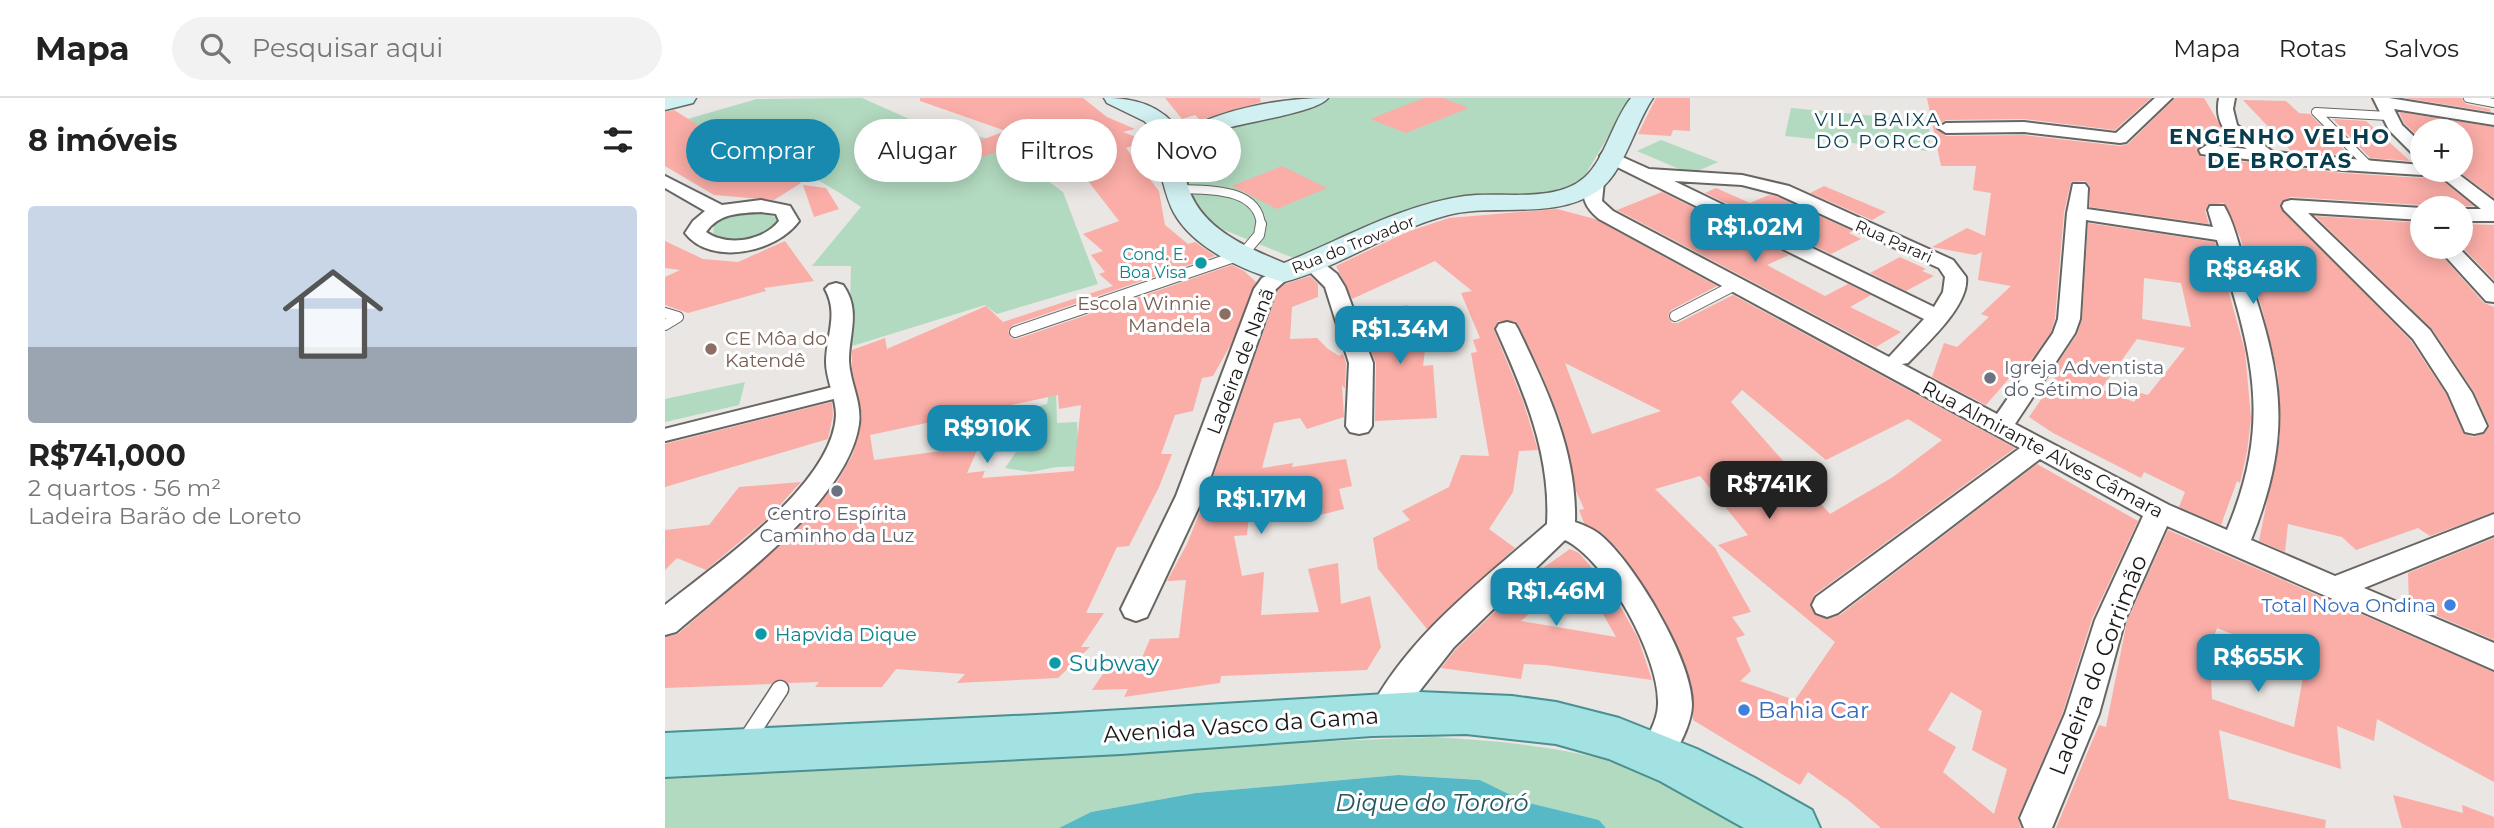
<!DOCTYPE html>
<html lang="pt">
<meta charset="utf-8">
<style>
body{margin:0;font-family:Montserrat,sans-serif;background:#f2f2f2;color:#222;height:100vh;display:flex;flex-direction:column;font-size:26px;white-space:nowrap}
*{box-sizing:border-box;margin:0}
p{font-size:23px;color:#767676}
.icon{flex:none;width:38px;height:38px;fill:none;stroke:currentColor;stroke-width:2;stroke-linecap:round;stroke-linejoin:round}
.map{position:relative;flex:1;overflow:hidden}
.panel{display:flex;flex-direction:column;background:#fff;width:665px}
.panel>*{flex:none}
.guide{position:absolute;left:21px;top:21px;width:665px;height:63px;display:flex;gap:14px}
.buttons{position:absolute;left:1745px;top:21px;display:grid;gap:14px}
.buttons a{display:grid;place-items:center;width:63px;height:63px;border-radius:50%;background:#fff;box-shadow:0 4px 18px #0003;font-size:35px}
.price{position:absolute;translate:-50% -60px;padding:0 16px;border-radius:14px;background:#198aaf;color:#fff;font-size:23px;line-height:46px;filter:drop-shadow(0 2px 4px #0008)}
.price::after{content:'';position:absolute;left:50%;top:42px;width:21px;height:16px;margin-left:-10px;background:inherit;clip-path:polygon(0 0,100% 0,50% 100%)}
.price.selected{background:#222;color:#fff}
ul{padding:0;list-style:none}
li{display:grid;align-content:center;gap:14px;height:371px;padding:0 28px}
li span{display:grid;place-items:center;height:217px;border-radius:7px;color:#555}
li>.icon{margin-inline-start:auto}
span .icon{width:126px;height:126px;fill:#fffc;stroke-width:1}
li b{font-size:30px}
h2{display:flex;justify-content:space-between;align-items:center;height:84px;padding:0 28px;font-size:30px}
.pill{padding:0 24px;border-radius:32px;background:#fff;box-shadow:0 4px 18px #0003;font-size:24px;line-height:63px}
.pill.selected{background:#198aaf;color:#fff}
header{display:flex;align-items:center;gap:42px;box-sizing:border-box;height:98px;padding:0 35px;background:#fff;border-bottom:2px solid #e0e0e0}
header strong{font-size:33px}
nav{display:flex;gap:38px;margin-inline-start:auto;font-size:24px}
.search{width:490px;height:63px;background:#f2f2f2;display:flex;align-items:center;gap:18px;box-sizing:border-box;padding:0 24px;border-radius:38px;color:#767676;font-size:26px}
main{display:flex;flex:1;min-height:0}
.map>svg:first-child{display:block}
.green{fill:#b2dac0}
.water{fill:#57b8c6}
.building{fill:#fbada7;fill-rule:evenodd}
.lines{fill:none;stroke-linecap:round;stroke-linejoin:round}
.lane-far3-casing{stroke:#686663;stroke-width:10}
.lane-far2-casing{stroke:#686663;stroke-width:12}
.lane-far1-casing{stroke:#686663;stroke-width:16}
.lane-casing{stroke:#686663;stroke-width:19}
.street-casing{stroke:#686663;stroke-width:4}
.secondary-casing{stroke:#686663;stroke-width:3}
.primary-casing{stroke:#4b8f90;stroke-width:4}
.lane-far3{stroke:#fff;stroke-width:8}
.lane-far2{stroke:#fff;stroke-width:10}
.lane-far1{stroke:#fff;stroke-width:12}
.lane{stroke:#fff;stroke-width:16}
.street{fill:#fff;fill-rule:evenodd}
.secondary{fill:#d1f0f1;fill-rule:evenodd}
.primary{fill:#a3e2e3;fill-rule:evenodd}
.culture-dot{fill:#0f9aa8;stroke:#fff;stroke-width:2.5}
.education-dot{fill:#8d6e63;stroke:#fff;stroke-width:2.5}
.worship-dot{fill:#6b7280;stroke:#fff;stroke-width:2.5}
.shop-dot{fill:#3f7fe0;stroke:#fff;stroke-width:2.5}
.labels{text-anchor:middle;stroke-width:6;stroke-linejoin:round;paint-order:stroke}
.far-street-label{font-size:16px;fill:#1a1918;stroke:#fff}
.far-culture-label{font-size:16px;fill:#0d838f;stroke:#fff;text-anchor:end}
.far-quarter-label{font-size:19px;letter-spacing:2px;fill:#083d4f;stroke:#fff}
.education-label{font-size:19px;fill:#785e54;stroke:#fff;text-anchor:end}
.street-label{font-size:19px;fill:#1a1918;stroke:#fff}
.worship-label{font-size:19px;fill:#5b616d;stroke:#fff;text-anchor:start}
.shop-label{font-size:19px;fill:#366cbe;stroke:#fff;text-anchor:end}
.culture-label{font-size:19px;fill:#0d838f;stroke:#fff;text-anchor:start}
.far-district-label{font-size:21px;font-weight:bold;letter-spacing:2px;fill:#083d4f;stroke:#fff}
.near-culture-label{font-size:23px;fill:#0d838f;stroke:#fff;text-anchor:start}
.near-street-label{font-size:23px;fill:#1a1918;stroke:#fff}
.near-shop-label{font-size:23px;fill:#366cbe;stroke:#fff;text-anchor:start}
.near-water-label{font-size:24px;font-style:italic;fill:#28545a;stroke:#fff}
</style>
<header>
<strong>Mapa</strong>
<div class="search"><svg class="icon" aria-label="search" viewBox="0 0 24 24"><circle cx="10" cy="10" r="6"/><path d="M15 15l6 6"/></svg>Pesquisar aqui</div>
<nav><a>Mapa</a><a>Rotas</a><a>Salvos</a></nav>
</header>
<main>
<section class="panel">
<h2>8 imóveis<svg class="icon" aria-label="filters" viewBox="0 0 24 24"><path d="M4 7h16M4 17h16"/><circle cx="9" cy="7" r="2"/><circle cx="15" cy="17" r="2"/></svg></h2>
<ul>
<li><span style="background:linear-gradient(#c9d6e8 65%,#9aa5b1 0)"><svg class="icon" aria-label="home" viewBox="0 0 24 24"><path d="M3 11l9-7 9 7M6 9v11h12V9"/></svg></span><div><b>R$741,000</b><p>2 quartos · 56 m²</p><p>Ladeira Barão de Loreto</p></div></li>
</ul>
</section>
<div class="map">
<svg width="1829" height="730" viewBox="0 0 1829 730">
<rect width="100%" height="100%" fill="#e9e6e3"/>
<path class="green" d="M197,0l54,24 73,17 74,53 35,92 -101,30 -12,-9 -136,42 2,-81h-39l49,-59c-55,-38 -114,-64 -177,-87l73,-21z
M656,0h310l-47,79 -26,17 -108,7 -154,58 -97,-39 -20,-53 5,-19 22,-15z
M1126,10l138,13 1,30 -145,-15z
M996,42l57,22 -27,12 -54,-23z
M93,113l20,7v4c-14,17 -44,24 -65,13l1,-10 12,-9z
M80,284l-6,23 -74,17v-23z
M391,294l1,31 20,-1 1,17 40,26 -62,2 -25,5 -26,-4 11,-16h-25l5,-10 -20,-3 5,-12 -14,-3 1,-3 79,-17 2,-11z
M769,639c54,3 107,8 160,20 55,13 108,44 157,71h-145l-7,-8 -74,-18 -45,-22 -82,-5 -202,18 -105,19 -32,16h-394v-60z"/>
<path class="water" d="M733,677l82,5 45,22 74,18 7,8h-547l32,-16 105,-19z"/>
<path class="building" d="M255,0h163l24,19 28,12 -12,3 23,9 -20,7 33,43 6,34 23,19 7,-2 20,14 -202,69 -5,6 3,7 6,1 215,-74 12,6 12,11 -25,62 -18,32 -11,2 -9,33 -18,4 -14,39h11l-13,33 -30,59 -12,1 -31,66h18l-23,34h9l-32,31 -101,5 8,-9 -69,-5 -14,18h-67l4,-5 -31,1 -8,-4 -9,5 -106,4v-51l13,-3 108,-94 50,-56 17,-30 9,-38 -10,-47v-19l33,-12 2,11 99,-43 17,16 110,-36 -14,-12 6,-2 -14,-17 12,-4 -20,-17 36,-13 -41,-53 24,-6 -17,-23 -20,-10 -98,33 -5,-15 44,-16 -86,-30zM393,297l1,14 22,-4 -7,66 -92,7 3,-7 -18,2 12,-27 -105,14 -4,-25z
M500,0h95l1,4 -61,18 -5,-5 -13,4z
M759,0h19l26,10 -63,25 -36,-14z
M991,0h34v33l-17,-1 -2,6 -33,-2z
M1262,0h224l-36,32 -91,-11 -78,1 -10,7 10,9 78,-1 96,11 8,-2 47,-46h29l28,47 -26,-2 -10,6 5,8 141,16 80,5 10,-6 42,34 -49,2 -3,-3 -131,-8 -9,4 -2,6 131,134 35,53 17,39 10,4 12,-4 4,-8 -15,-33 -42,-63 -117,-113 107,7v24h12l50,56 10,4v205l-64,24 -12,-8 -62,22 -14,-13 -54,-13 -3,28 -26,-11 21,-104 -2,-63 -16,-66 -22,-71 -16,-34 -16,2 -3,6 4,13 -119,-17v-21l-5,-5 -14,1 -7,30 -9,106 -4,14 -22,31 -5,-2 -38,44 -54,-28 12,-34 13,4 32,-30 -8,-3 30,-28 -33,-6 4,-28 -7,3 -43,-8 35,-19 18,8 6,-43 -18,-3 3,-24h-35z
M1740,0h57l4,6 24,5 1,3z
M1578,2l43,1 13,12 11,1 40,42 -59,-5z
M9,12l59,37 9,-3 27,10 -7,3 39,26 -27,17 -60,-5 -49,-29v-54z
M1734,14l95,15v71l-37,-28h4v-39h-39v9l-18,-17z
M1668,21l33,2 44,40 -40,-3z
M617,68l45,22 -50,21 -45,-23z
M138,87l23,3 13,21 -25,8z
M1159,88l62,26 -14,8 -62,-27z
M1051,90l34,15 19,-8 7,1 76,35 -3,2 12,6 -30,15 -126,-61z
M997,94l127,63 -22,10 58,31 23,-12 23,11 -21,12 51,25 -25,15 -259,-137z
M892,111l38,10 122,67 -46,24 -3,6 4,7h6l55,-28 282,153 -201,147 -4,11 5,9 13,4 12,-4 197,-151 101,57 -46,98 -30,96 -44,102 3,11h-140l-33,-28 -40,-28 -8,13 -107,-65 -1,-35 -7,-22 -23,-49 -43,-64 -17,-17 -18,-10 -5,-13 5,-1 -8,-18 -15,-69 -19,-47 -26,-54h-18l-4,9 29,71 15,49 -19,1 -6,41 -24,37 26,19 -88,81 -49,-60 -5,-31 37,-18 -8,-9 47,-24 12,-32 28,1 -18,-103 6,-1 -4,-12 7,-2 -19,-45 11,-2 -37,-30 -83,38 -16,-33 71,-34 42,-14zM900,265l96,48 -69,23zM1077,292l84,70 82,-41 34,21 -49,37 -63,37 -99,-112zM1035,378l48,59 -30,10 117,97 -40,58 -55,-19 11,-10 -15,-33 9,-3 -13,-18 19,-5 -36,-64 -60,-59zM1286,594l31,19 -10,39 35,19 -13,45 -51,-42 13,-25 -28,-17z
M1423,125l127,19 30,109 6,67 -4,34 -7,31 -3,-2 -16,44 -42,-18 6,-15 -41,-20 -3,6 -88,-45 -24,-16 22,-32 6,-11 -5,-2 25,-38 5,-14zM1479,180l37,5 10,44 -49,-8zM1472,241l48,9 -37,47 -7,-2 -7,9 -33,-13z
M1796,126l33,1v55l-33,-34z
M0,143l38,18 35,3 47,-21 29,40 -50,7 2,3 -78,22 -23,-8v-28l15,-7 -15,-2z
M1235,159l26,12 -4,2 12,5 -28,15 -36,-18z
M645,178l8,8v13l-26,10 -2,32 27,-1 11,11 11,7 4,-2 3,9 -1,26 -3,-4 2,32 -37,12 -7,-11 -26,5 -12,45 31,-5 -1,4 54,-8 6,27 -13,3 5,20 -32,8 -5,-20 -41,3 -1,14 -16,2 -2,19 -13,1 8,40 22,-4 -3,43 58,-3 -11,-43 30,-6 3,41 29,-8 11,51 -14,23 -146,6 -1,7 -96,14 4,-8 -36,1 17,-25 32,-5 9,-21 29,-1 7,-58 -19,1 20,-37 19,-47 72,-207 7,-6z
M742,207l11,30 9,-2 -4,33 10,-1 4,53 -62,3 1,-58 -18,-47z
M167,304l1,13 -5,24 -163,48v-43z
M136,384l-34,37 -61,51 -29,-12 -12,12v-40l44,-5 30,-38z
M1503,432l326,142v110l-117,-63 -3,22 -37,-15 4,43 -122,-39 10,69 97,21 -1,8h-269l43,-103 7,2 21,-106zM1552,530l45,18 3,-11 43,15 -14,77 -82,-28 -1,-24 -4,-1 2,-23z
M1829,440v102l-85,-36 -1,-31z
M905,451l9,4 32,37 27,48 14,42 -107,-15 -21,-1 -3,15 -80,-11 15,-19 85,-82 2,1zM913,472l38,67 -95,-16z
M1728,697l70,18 -1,-8 32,12v11h-92z"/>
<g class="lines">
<g class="lane-far3-casing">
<path id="lane-far3" d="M1803,0l26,5
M1705,69l-54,-55 72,4
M514,91c28,1 80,-2 82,37"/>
</g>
<g class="lane-far2-casing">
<path id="lane-far2" d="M0,215l13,4 -13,8
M1010,218l60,-31
M350,234l228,-78 16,-19 2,-11"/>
</g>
<g class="lane-far1-casing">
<path id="lane-far1" d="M0,337l180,-45"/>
</g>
<g class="lane-casing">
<path id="lane" d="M81,643l34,-52"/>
</g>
<g class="street-casing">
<path id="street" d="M1490,0h17l-46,44 -6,1 -96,-11 -78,1 -8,-5 8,-5 78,-1 92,11z
M1554,0h16l-2,11 4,16 36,27 149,13v5h9l-9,5 -80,-5 -141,-16 -2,-4 8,-5 40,4c-20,-13 -33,-26 -28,-51z
M1708,0h16l105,17v10l-100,-16 8,16 20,19v14l-6,-1 -27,-27z
M944,53l40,18 93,6 47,11 164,74 13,17c4,28 -40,67 -58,86l-6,1 95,50 56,-81 5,-14 9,-106 6,-29h12l3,4 -1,21 126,18 -5,-17 2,-4h14c11,18 16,45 23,65 36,106 46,163 4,269l84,36 159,-62v21l-130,53 130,55v27l-327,-144 -42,94 -26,94 -47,114h-28l-4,-10 45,-104 30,-94 48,-104 -103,-57 -202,154 -11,4 -11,-4 -4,-8 4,-8 204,-149 -421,-229c-13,-11 -19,-21 -13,-38l9,-5 9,5 -2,20 11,10 276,146 35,-38 -321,-159 -3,-4 3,-4zM1009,83l68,4 35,9 162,74 6,9 -2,15 -9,15zM1421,122l131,20c34,110 57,178 10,290l-58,-25 -154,-81 60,-91 5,-14z
M1768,72h20l41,31v20h-33v-12h20z
M0,78l57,29 39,-5 29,6 9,15c-22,31 -88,46 -114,12l8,-12 12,-10 -40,-23zM96,114l15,2 3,7c-16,20 -52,26 -73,11 13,-19 34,-19 55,-20z
M1626,102l131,8v12l-114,-7 122,117 42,63 15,33 -4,6 -9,2 -9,-2 -17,-39 -35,-54 -129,-129 -2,-4 2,-4z
M1772,149h21l36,37v18l-8,-1z
M645,158l7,2 20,16 8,13 28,76 -1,63 -4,6 -9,2 -9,-2 -4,-6 3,-63 -24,-76 -25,-25 3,-4z
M619,169l7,2 3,4 -18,16 -72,207 -57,121 -11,4 -11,-4 -4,-8 55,-113 78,-207 8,-11z
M171,185l7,2c18,25 6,48 6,76 1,22 13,41 10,63 -11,77 -127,159 -183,208l-11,3v-30c51,-41 168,-120 171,-190 0,-18 -10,-35 -10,-53 0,-26 13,-48 -1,-73l4,-4z
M842,224l8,2 3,5c30,62 59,124 57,193 11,4 21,8 29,16 32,29 88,122 88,166 0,20 -14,43 -23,61l-12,4 -12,-4 -5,-11c6,-16 18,-33 18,-50 2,-46 -51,-144 -93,-164l-111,107 -40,51 -18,28 -12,4 -12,-4 -5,-10c38,-78 116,-136 180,-192 4,-70 -23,-132 -51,-195l3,-5z"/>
</g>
<g class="secondary-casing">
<path id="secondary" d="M0,0h31l-3,5 -28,7z
M439,0c31,0 58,7 76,34 44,-23 99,-34 148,-34 -10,14 -81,24 -100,30 -17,5 -31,12 -44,23 -4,67 48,90 100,112 59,-24 117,-58 181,-67 37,-5 90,8 120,-19 20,-18 28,-57 46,-79h22c-18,26 -29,74 -54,92 -43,31 -103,13 -151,25 -58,15 -107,52 -164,67 -38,-10 -90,-33 -110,-69 -7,-13 -10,-28 -14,-42 -3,-13 2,-25 -2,-37l-14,-13 -37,-18z"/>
</g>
<g class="primary-casing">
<path id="primary" d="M754,594l93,4 44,6 63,16 78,31 58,29 57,32 8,18h-76l-84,-47 -51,-22 -53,-15 -90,-10 -94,2 -251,18 -456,23v-44l391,-19z"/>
</g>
<use href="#lane-far3" class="lane-far3"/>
<use href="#lane-far2" class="lane-far2"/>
<use href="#lane-far1" class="lane-far1"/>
<use href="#lane" class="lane"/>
<use href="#street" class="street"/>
<use href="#secondary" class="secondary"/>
<use href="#primary" class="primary"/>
</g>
<g class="culture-dot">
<circle cx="536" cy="165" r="7"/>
<circle cx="96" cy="536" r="7"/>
<circle cx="390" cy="565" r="7"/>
</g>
<g class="education-dot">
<circle cx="560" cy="216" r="7"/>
<circle cx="46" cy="251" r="7"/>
</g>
<g class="worship-dot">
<circle cx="1325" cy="280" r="7"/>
<circle cx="172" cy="393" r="7"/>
</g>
<g class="shop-dot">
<circle cx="1785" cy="507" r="7"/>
<circle cx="1079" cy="612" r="7"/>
</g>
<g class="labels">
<g class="far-street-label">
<text transform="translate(1229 143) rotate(24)" y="6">Rua Parari</text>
<text transform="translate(688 146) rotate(-22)" y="6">Rua do Trovador</text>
</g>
<g class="far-culture-label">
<text x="522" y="162">Cond. E.<tspan x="522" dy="18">Boa Visa</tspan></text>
</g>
<g class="far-quarter-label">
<text x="1213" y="28">VILA BAIXA<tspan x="1213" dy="22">DO PORCO</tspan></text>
</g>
<g class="education-label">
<text x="546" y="212">Escola Winnie<tspan x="546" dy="22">Mandela</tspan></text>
<text x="60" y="247" text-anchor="start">CE Môa do<tspan x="60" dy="22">Katendê</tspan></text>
</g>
<g class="street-label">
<text transform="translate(575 263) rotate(-69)" y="7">Ladeira de Nanã</text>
<text transform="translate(1378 351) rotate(28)" y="7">Rua Almirante Alves Câmara</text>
</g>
<g class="worship-label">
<text x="1339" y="276">Igreja Adventista<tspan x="1339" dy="22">do Sétimo Dia</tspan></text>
<text x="172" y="422" text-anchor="middle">Centro Espírita<tspan x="172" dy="22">Caminho da Luz</tspan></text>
</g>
<g class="shop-label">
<text x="1771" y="514">Total Nova Ondina</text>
</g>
<g class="culture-label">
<text x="110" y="543">Hapvida Dique</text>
</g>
<g class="far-district-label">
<text x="1615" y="46">ENGENHO VELHO<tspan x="1615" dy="24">DE BROTAS</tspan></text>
</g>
<g class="near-culture-label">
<text x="404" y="573">Subway</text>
</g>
<g class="near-street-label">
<text transform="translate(1433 567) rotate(-69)" y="8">Ladeira do Corrimão</text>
<text transform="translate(576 627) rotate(-4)" y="8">Avenida Vasco da Gama</text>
</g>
<g class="near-shop-label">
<text x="1093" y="620">Bahia Car</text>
</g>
<g class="near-water-label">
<text x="767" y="713">Dique do Tororó</text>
</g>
</g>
</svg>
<div class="buttons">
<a>+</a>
<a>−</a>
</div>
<b class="price" style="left:1090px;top:166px">R$1.02M</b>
<b class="price" style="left:1588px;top:208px">R$848K</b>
<b class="price" style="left:735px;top:268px">R$1.34M</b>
<b class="price" style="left:322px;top:367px">R$910K</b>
<b class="price selected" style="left:1104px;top:423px">R$741K</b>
<b class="price" style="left:596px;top:438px">R$1.17M</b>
<b class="price" style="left:891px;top:530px">R$1.46M</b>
<b class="price" style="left:1593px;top:596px">R$655K</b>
<div class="guide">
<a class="pill selected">Comprar</a>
<a class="pill">Alugar</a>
<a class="pill">Filtros</a>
<a class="pill">Novo</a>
</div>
</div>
</main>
